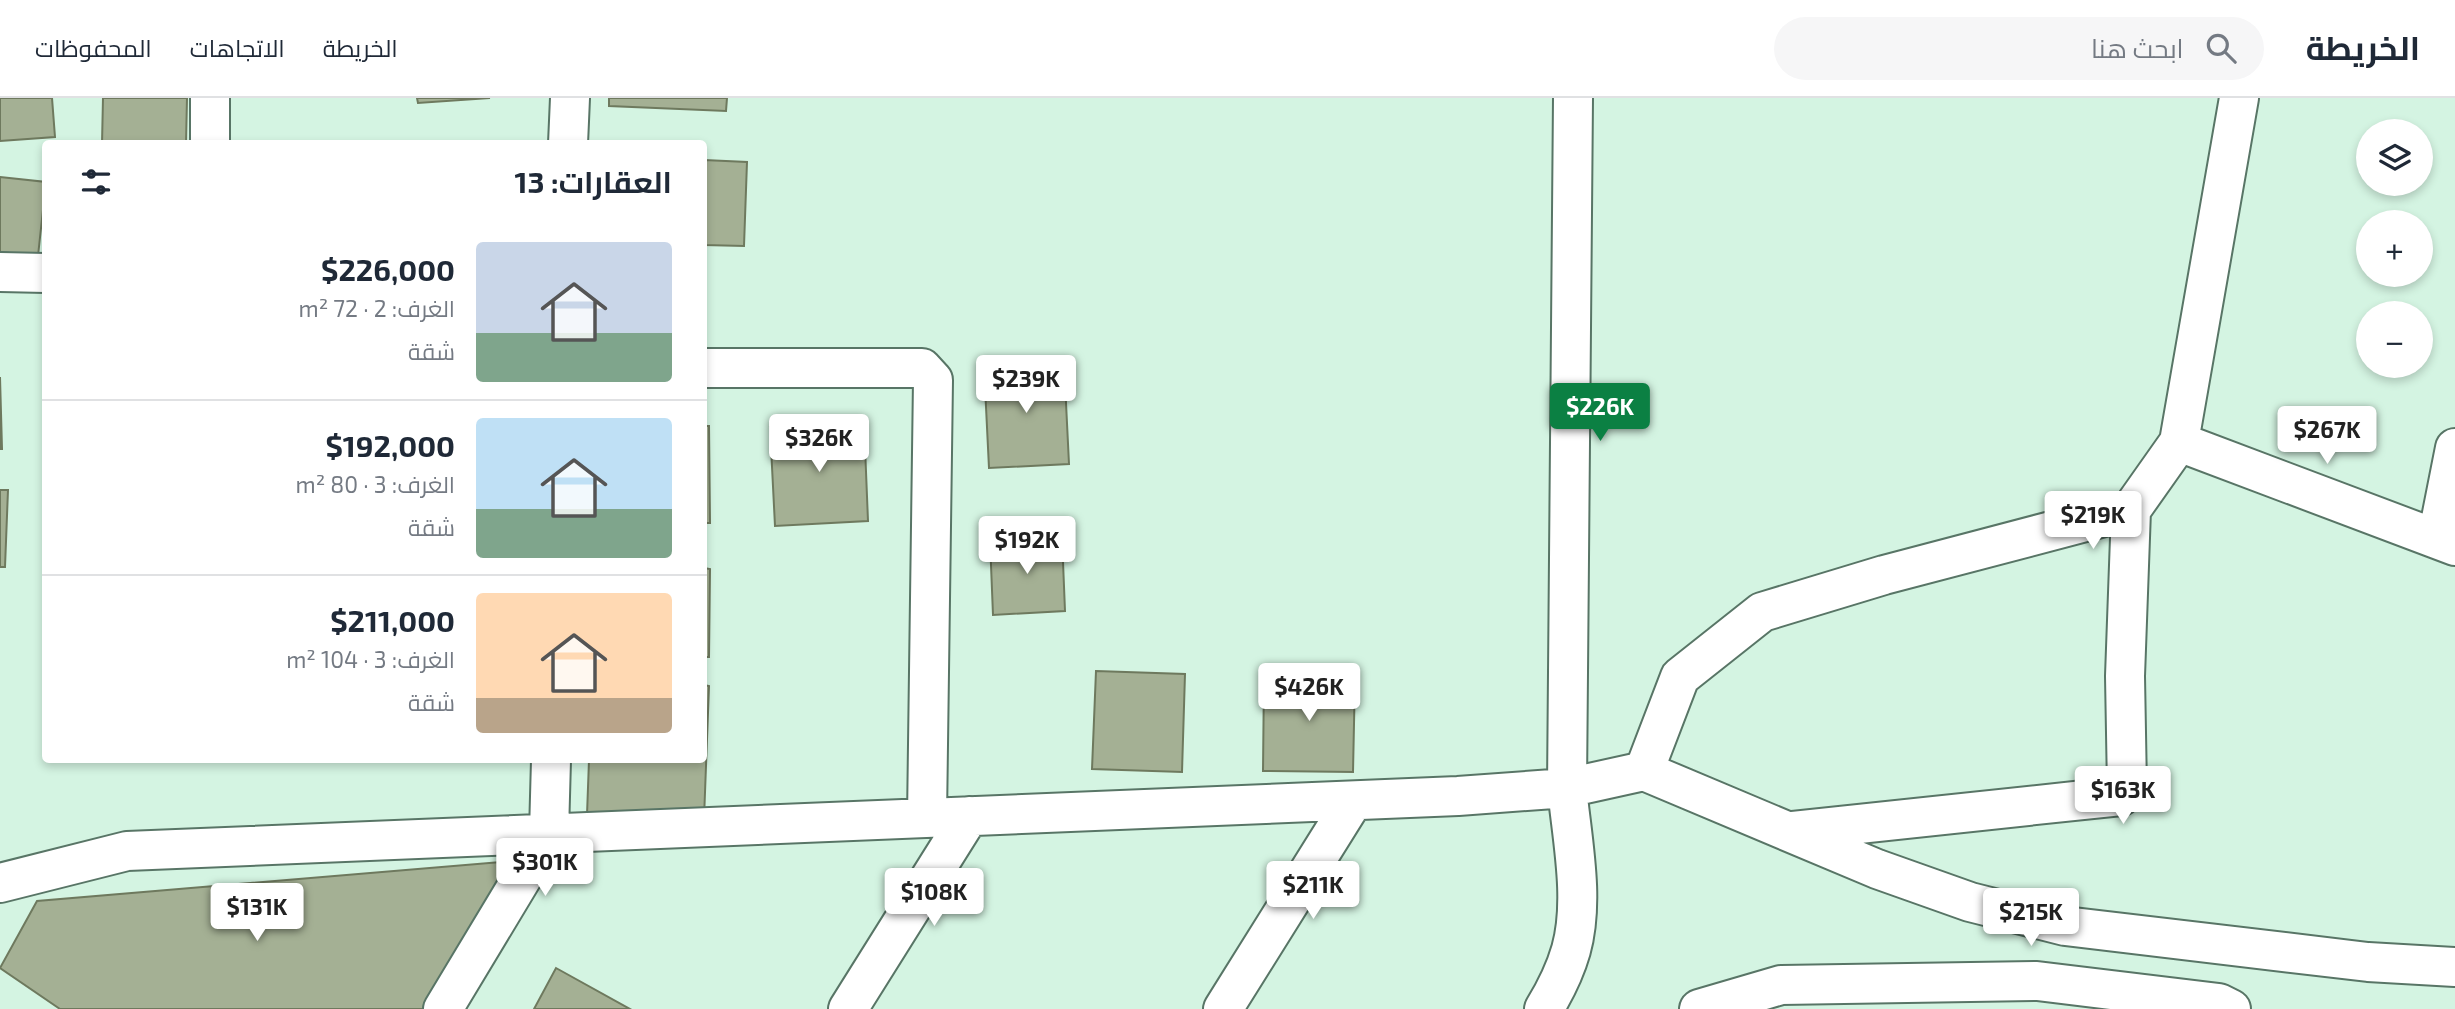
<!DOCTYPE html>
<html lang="ar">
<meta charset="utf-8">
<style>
body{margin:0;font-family:"Exo 2",Cairo,sans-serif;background:#f6f6f7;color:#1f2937;direction:rtl;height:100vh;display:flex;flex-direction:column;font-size:26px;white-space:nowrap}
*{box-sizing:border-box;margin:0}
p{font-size:23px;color:#747a83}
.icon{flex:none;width:38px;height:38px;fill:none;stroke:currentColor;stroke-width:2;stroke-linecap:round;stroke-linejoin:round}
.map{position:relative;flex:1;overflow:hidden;direction:ltr}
.sheet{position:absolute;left:42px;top:42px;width:665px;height:623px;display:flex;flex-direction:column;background:#fff;border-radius:7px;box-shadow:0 4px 10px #0003;direction:rtl}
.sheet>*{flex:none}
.tools{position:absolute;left:2356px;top:21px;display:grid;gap:14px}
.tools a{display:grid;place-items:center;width:77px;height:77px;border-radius:50%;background:#fff;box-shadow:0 4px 10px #0003;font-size:35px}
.price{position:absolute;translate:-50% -60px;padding:0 16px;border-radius:7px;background:#fff;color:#222;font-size:23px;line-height:46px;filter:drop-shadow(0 2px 4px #0008)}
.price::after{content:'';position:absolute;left:50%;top:42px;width:21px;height:16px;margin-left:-10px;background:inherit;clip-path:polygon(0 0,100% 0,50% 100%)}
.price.active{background:#0b8043;color:#fff}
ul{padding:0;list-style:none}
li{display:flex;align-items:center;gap:21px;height:175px;padding:0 35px}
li+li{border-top:2px solid #e0e1e3}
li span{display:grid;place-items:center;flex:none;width:196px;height:140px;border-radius:7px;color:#555}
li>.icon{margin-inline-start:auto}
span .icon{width:84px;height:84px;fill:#fffc;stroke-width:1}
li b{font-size:30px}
h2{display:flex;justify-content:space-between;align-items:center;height:84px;padding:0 35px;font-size:30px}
header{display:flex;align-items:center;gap:42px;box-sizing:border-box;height:98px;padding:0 35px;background:#fff;border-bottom:2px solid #e0e1e3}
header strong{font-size:33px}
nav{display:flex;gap:38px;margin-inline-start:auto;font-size:24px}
.search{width:490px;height:63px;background:#f6f6f7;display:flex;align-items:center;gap:18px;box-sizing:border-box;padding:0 24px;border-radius:38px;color:#747a83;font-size:26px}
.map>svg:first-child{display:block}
.building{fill:#a4b094;stroke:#6e795e;stroke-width:2}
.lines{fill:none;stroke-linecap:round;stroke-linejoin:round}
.minor-casing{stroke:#587566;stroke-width:42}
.minor{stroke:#fff;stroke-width:38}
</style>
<header>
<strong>الخريطة</strong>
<div class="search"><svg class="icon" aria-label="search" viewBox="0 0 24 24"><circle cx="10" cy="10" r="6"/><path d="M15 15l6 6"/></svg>ابحث هنا</div>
<nav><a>الخريطة</a><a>الاتجاهات</a><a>المحفوظات</a></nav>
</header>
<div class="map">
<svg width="2455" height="911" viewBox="0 0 2455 911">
<rect width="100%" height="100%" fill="#d4f4e2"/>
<path class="building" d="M0,0h52l3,39 -55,4z
M103,0h84l-1,46h-84z
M417,0h73l-72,5z
M609,0h118l-1,13 -117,-5z
M704,62l43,2 -3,84 -40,-1z
M0,79l46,5 -8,74 -38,-4z
M1064,264l5,102 -80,4 -5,-102z
M0,279l2,72h-2z
M864,324l4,99 -93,5 -5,-99z
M704,328h5l1,97h-6z
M0,392h8l-3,77h-5z
M1062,439l3,74 -72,4 -3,-75z
M704,470l6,1 -1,88h-5z
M1096,573l89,3 -3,98 -90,-3z
M1264,577l91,1 -2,96 -90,-1z
M704,587l5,1 -5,133 -117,-4 2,-55h115z
M512,763l-89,148h-363l-60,-41 37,-67z
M556,870l74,41h-96z"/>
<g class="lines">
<g class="minor-casing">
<path id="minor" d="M210,46v-46
M568,46l2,-46
M0,174l46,1
M704,270h218l11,12 -6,438
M2179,344l276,104
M2437,441l18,-91
M1644,673l36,-94 82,-65 122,-37 247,-65 48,-68 60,-344
M1793,733l328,-35 6,-7 -2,-113 6,-166
M0,785l127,-32 1331,-55 109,-8 77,-17 233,98 93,33 95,24 303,36 87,5
M443,911l106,-176 2,-73
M848,911l121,-193
M1223,911l130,-208
M1544,911c11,-18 21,-38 27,-59 14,-50 1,-111 -4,-162l6,-690
M1699,911l82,-24 256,-4 182,22 12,6"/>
</g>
<use href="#minor" class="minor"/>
</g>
</svg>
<div class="tools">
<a><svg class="icon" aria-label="layers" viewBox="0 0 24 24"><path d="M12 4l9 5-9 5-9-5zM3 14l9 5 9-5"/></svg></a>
<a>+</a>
<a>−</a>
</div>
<b class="price" style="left:1026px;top:317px">$239K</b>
<b class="price active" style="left:1600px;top:345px">$226K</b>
<b class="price" style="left:2327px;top:368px">$267K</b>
<b class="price" style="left:819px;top:376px">$326K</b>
<b class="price" style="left:2093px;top:453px">$219K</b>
<b class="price" style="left:1027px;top:478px">$192K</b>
<b class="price" style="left:1309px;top:625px">$426K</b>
<b class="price" style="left:2123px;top:728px">$163K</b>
<b class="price" style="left:545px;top:800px">$301K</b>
<b class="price" style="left:1313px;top:823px">$211K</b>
<b class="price" style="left:934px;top:830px">$108K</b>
<b class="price" style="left:257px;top:845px">$131K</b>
<b class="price" style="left:2031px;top:850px">$215K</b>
<section class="sheet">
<h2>العقارات: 13<svg class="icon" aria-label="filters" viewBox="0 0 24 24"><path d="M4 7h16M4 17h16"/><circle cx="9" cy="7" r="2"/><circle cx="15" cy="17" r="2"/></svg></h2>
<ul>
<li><span style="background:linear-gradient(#c9d6e8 65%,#7fa58c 0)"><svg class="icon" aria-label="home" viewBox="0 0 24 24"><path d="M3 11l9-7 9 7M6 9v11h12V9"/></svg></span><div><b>$226,000</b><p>الغرف: 2 · 72 m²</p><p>شقة</p></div></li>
<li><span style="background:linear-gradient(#bfe0f5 65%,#7fa58c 0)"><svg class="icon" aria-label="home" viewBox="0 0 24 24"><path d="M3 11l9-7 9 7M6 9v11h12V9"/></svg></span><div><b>$192,000</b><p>الغرف: 3 · 80 m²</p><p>شقة</p></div></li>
<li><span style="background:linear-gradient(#ffd9b3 75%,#b9a48a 0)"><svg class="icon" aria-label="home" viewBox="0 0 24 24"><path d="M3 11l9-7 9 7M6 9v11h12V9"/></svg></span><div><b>$211,000</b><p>الغرف: 3 · 104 m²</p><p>شقة</p></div></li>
</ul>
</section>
</div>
